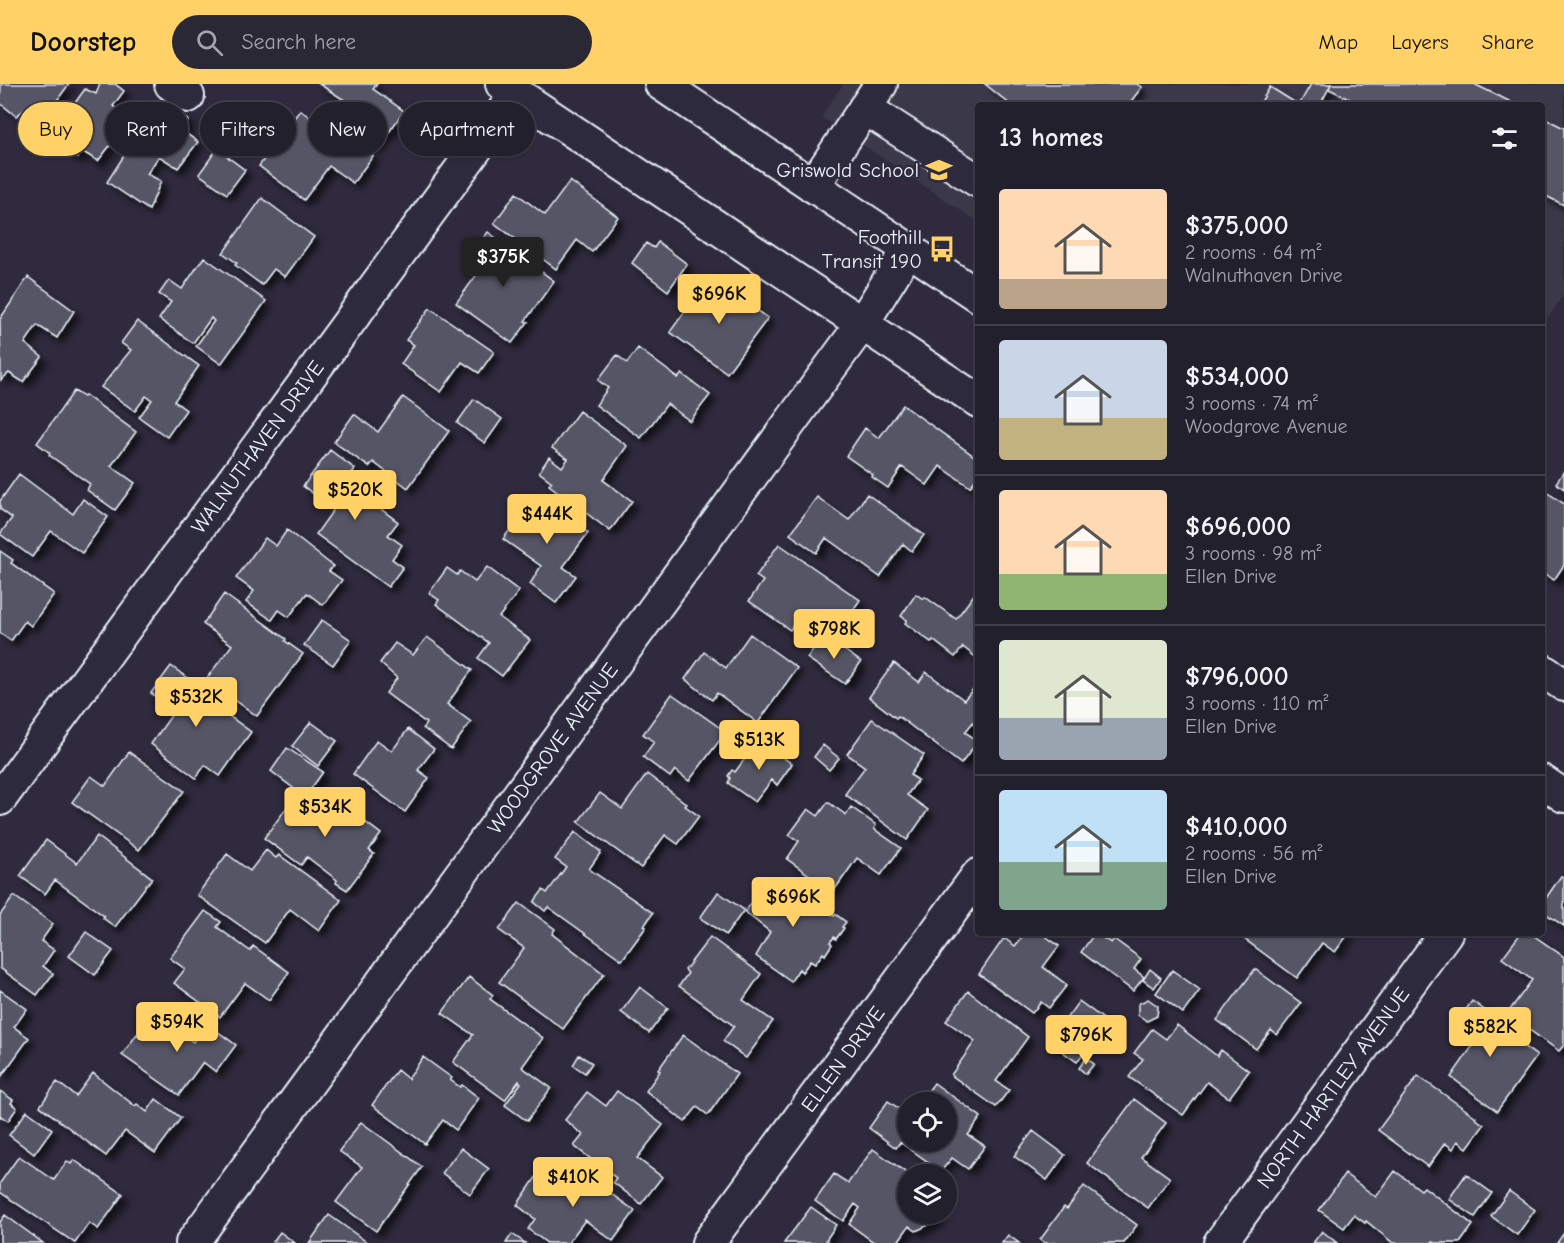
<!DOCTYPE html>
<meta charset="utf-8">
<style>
body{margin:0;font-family:"Comic Neue",sans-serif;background:#2b2836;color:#f1f3f6;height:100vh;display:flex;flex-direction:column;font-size:22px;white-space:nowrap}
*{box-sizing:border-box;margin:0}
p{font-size:20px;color:#a3a3aa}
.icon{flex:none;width:33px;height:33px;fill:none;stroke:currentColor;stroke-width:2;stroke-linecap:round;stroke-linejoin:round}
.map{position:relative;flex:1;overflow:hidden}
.sheet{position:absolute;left:975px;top:18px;width:570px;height:834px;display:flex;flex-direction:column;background:#23202e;border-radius:6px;box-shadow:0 2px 4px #0004,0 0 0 2px #403e4a}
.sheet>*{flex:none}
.hud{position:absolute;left:18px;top:18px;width:570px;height:54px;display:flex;gap:12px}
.controls{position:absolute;left:897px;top:1008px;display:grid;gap:12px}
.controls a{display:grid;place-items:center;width:60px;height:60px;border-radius:50%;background:#23202e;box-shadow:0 2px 4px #0004,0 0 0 2px #403e4a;font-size:30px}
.price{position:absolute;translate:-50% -51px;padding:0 14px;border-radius:6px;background:#ffd166;color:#111;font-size:20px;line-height:39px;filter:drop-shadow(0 2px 3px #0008)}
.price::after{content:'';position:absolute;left:50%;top:36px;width:18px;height:14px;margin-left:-9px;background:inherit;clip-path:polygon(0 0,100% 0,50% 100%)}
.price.current{background:#222;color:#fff}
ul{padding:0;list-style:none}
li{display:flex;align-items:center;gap:18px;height:150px;padding:0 24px}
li+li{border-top:2px solid #403e4a}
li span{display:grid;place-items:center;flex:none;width:168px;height:120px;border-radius:6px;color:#555}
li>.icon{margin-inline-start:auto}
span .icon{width:72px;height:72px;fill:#fffc;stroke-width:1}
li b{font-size:26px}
h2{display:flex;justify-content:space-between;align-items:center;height:72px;padding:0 24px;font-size:26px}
.tag{padding:0 21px;border-radius:27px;background:#23202e;box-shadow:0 2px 4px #0004,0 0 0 2px #403e4a;font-size:21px;line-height:54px}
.tag.current{background:#ffd166;color:#111}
header{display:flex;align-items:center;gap:36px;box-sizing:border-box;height:84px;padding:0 30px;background:#ffd166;color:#111}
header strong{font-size:28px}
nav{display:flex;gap:33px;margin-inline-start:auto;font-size:21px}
.search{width:420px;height:54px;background:#2b2836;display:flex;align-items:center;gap:15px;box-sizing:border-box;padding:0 21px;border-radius:33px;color:#a3a3aa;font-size:22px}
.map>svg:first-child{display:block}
.built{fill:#3b3749}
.building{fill:#575565;stroke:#e8f1f8;stroke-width:1.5;filter:url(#shadow)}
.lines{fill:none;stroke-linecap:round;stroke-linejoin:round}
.minor-casing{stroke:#e8f1f8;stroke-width:36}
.minor{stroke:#2f2a3d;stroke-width:32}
.labels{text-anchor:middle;stroke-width:4.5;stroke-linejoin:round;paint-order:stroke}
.poi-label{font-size:21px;fill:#e8f1f8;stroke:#2f2a3d;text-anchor:end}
.street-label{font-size:21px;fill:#e8f1f8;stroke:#2f2a3d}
</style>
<header>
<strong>Doorstep</strong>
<div class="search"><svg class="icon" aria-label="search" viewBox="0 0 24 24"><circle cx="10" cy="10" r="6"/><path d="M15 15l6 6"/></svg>Search here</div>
<nav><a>Map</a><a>Layers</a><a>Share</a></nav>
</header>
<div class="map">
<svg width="1564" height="1159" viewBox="0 0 1564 1159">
<defs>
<filter id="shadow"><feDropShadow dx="5.5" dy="5.5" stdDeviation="3" flood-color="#0009"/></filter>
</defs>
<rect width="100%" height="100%" fill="#2f2a3d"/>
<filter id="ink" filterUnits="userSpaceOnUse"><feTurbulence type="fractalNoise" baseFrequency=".0167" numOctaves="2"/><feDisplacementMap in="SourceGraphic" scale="12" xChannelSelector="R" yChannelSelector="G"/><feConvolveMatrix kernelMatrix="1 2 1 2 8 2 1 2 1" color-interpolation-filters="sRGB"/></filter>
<g filter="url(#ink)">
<path class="built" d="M843,0h721v210l-22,33v-222h-564v117l-157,-105z"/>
<path class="building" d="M1,0h68l-27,37 -18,-11 -8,6 -16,-13z
M100,0h15l9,7 -11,15 17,14 -32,41 -15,-9 -6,6 -28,-19 36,-50 11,5z
M319,0h58l-4,5 31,22 -27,38 -25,-19 11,-15 -10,-7 1,-2z
M985,0h152l5,3 -14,18h-117z
M1311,0h20l-11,21h-21z
M1331,0h143l43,21h-155l-33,-16z
M1270,3l29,18h-40z
M159,17l29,19 -4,12 14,10 -20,26 -19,-12 -12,18 14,7 -12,29 -42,-28z
M300,26l42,31 4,-5 27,20 -20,27 -24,-17 -25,34 -45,-34z
M1542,33l22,11v77l-22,-11z
M217,65l28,21 -18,24 -28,-20z
M570,97l48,36 -26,35 -15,-12 -21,29 -62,-46 22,-30 29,22z
M262,114l52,39 -29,40 -11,-8 -12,16 -27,-20 2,-2 -14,-10z
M488,148l66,49 -29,40 3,1 -16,21 -56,-40 25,-34 -14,-10z
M658,158l29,22 -19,27 -36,-28 14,-20 8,5z
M204,173l62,44 -45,63 -25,-18 18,-25 -3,-3 -18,25 -34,-24 12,-17 -12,-8 10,-14 13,9z
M710,192l58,42 -41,55 -57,-41z
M28,193l46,34 -17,27 -20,-13 -12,18 17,14 -19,25 -14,-9 -8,7 -1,-61z
M430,224l64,44 -15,21 -17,-11 -21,30 -40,-28 13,-19 -8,-5z
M137,237l62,45 -25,35 12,9 -19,27 -28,-20 13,-17 -6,-4 -11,15 -34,-24 30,-37 -10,-7z
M638,264l40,30 4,-4 28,21 -20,26 -23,-17 -26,34 -45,-33 12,-17 -10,-8 19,-25 10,8z
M74,307l10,6 1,-2 51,37 -25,34 24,17 -20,27 -28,-20 3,-6 -41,-29 1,-2 -13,-10z
M403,313l46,34 -41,57 -35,-26 -4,5 -35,-25 20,-28 24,18z
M474,315l28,20 -17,24 -28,-20z
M903,321l75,54v17l-8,11 -30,-21 -13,19 -25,-18 -14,21 -16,-11 1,-2 -27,-19 19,-28 14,10z
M579,327l48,35 -24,34 29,21 -22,30 -61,-46 3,-3 -13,-10 10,-15 13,10 6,-8 -16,-11z
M330,366l25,19 -10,13 53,40 -10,13 14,10 -10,14 11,8 -15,20 -72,-53 18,-25 -31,-23z
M1564,387v18l-8,-6z
M19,390l54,40 10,-15 25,18 -26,36 -31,-22 -19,26 -32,-23 12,-16 -12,-9v-8z
M1542,405l22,15v61l-10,15 -12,-8z
M867,410l57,41 -12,16 -9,-7 -23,33 -54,-39 -10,15 -26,-19 27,-37 32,23z
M532,412l4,2 1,-2 51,37 -25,34 13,9 -20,27 -26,-19 11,-18 -38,-27 18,-24 -2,-2z
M287,446l46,36 -4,5 13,9 -19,25 -16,-12 -18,24 -10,-7 -7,10 -26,-18 8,-11 -18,-13 29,-40 11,8z
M779,460l81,56 -14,20 -4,-4 -15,17 -7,2 -21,-18 -9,13 -41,-29 14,-20 -7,-5z
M0,467l13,9 -2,3 43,31 -23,32 -6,-5 -14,20 -11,-8z
M487,483l32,24 -20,26 31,23 -28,36 -24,-18 11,-15 -53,-39 3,-4 -10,-7 18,-25 10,7 3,-4 15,11z
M976,508l2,1v66l-15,-12 -8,10 -22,-17 -2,2 -26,-19 2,-3 -6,-4 15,-22 7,5 2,-2 31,22z
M224,510l62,45 -1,2 18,13 -46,62 -51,-37 26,-34 -29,-21z
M322,536l29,20 -18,25 -29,-20z
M750,550l47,34 -39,55 -41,-30 -5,7 -27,-21 19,-27 22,16z
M823,551l38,27 -16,22 -38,-26z
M427,553l45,33 -25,34 24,18 -20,27 -28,-21 3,-5 -40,-30 11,-15 -17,-15 15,-20 18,12z
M894,579l25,19 7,-10 38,28 14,-17v41l-4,-3 -9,11 13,9 -17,23 -63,-48 -2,2 -27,-21z
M171,582l28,20 -3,6 55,40 -31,44 -15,-11 -9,13 -45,-34 24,-34 -24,-17z
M672,610l54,38 -37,49 -14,-11 -5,7 -27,-20 11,-15 -11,-8z
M872,635l52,36 -14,20 8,5 -11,15 21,15 -21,30 -62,-46 20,-27 -18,-13z
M311,638l26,19 -19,25 -26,-20z
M408,645l26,20 -16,21 11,8 -24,34 -52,-38 24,-34 15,11z
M759,656l33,24 -15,21 -5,-5 -17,22 -27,-19 2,-5 -2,-2 4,-6 3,2z
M823,661l16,13 -10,12 -15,-13z
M287,664l36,24 -18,25 -34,-26z
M129,668l55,39 -45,59 -67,-48 19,-26 14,10z
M647,690l40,30 -2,2 14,10 -21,28 -13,-9 -24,33 -63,-46 22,-29 22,16z
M313,706l25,18 3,-4 40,30 -12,16 5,4 -27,36 -11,-7 1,-3 -30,-23 -6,8 -37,-27 24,-32 9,6z
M828,718l18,13 5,-8 25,18 -2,4 27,19 -20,27 -24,-17 -24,34 -46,-33 12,-18 -10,-6 19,-26 10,7z
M575,748l26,20 -12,17 64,44 -9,13 2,1 -24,33 -74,-53 -3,4 -11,-9 9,-12 4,3 19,-26 -11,-8z
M97,752l55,42 -37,49 -12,-9 1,-2 -49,-36 -10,14 -25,-18 26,-36 31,23z
M266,766l10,8 3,-3 62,45 -22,31 -29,-22 -25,34 -68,-48 30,-41 23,17z
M1561,792l3,1v49l-22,-15v-7z
M786,797l48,35 1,-2 11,8 -4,5 2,1 -8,11 -2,-2 -4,5 2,2 -7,11 -2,-2 -8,11 -5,-3 -8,11 -3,-3 -8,12 -35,-25 14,-24 -25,-20 21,-30 13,8z
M718,808l26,18 -18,25 -26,-17z
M14,812l39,28 -12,17 13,9 -11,16 10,8 -16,21 -37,-27v-53z
M519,819l36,26 -3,5 52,40 -41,55 -64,-47 25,-34 -25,-18z
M205,827l16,11 -4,5 33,24 3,-5 36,26 -20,28 -24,-17 -25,34 -46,-34 11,-14 -15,-11z
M86,848l27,19 -18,24 -26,-19z
M1025,849h16l18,13 -16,21 24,18 -18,23 -8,-6 -9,11 -53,-39 25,-36 11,8z
M1095,849l16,10 3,-4 27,20 -7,10 10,8 -11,14 -52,-39z
M1246,849h103l-14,19 -13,-9 -25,35 -54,-40z
M1521,849h9l34,24v88l-5,6 -52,-37 25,-34 -30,-22z
M710,853l51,37 -18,26 30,21 -27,37 -23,-17 11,-15 -55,-40 9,-13 -3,-3z
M1150,885l11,9 -7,10 -11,-8z
M1255,885l46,34 -24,32 -6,-5 -15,19 -39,-29z
M1172,886l28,20 -17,23 -27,-20z
M469,893l24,18 -3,4 53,39 -21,29 29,21 -24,33 -22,-16 16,-22 -2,-2 -14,19 -52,-38 20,-27 -31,-22z
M640,903l28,21 -19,25 -28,-21z
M0,906l27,19 -13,18 15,11 -28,39z
M968,907l60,46 -32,44 13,9 -13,17 -45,-32 24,-34 -29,-20z
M1148,915l10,7 -1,10 -10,5 -9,-6v-11z
M1079,917l27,20 -29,41 -28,-20z
M1472,917l28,20 -5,5 42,30 -40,55 -46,-34 23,-33 -21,-16z
M155,931l38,27 13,-19 30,22 -20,27 -13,-10 -24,33 -57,-40 15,-21 2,2z
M1177,941l40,31 4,-6 28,21 -20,27 -22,-16 -24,33 -54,-38 14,-18 -9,-6 18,-24 14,10z
M683,951l54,39 -29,41 -11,-8 -12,15 -39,-31 14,-20 -2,-1z
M579,971l13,8 -7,10 -12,-8z
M423,973l29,21 -2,2 10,7 2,-2 17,13 -23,32 -13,-10 -18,24 -53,-39 25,-35 11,9z
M1086,974l8,6 -8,10 -7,-6z
M93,989l42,33 2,-2 10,8 9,-13 25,19 -26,35 -30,-22 -19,25 -66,-50 17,-24 19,14z
M1418,992l58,41 -1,1 9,7 -17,23 -9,-7 -5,8 -8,-6 -17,24 -50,-37z
M934,999l47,34 -13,18 17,11 -17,23 -16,-11 -11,13 -41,-29 -4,6 -27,-20 19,-27 20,14v27h38v-40h-26z
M0,1007l13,9 -2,3 6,5 -9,13 -7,-5 -1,2z
M617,1007l46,34 -26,33 25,19 -21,27 -28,-22 3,-4 -42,-32 9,-11 -18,-15 22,-28 19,14z
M1134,1015l32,24 -25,34 29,21 -22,30 -61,-45z
M27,1027l25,18 -18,25 -25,-19z
M361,1038l61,45 -46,64 -40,-29 26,-35 -23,-16z
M1033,1047l32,24 -18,25 -33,-24z
M461,1064l28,21 -19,25 -28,-21z
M873,1065l35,25v40h33l-6,8 -19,9 -7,-5 -12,17h-22l-26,-19 11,-16 -5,-4 -12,17 -28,-20 19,-27 14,9z
M19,1072l35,24 13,-19 4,3 3,-4 49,34 -25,35 -9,-6 -14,20 -75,-51v-9z
M573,1083l62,44 -22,30 -28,-21 -17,23h-21l-19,-14 7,-10 -18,-14 22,-32 20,13z
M1395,1087l26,19 3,-3 49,38 -13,18h-25l-2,-2 -2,2h-38l-27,-22 -1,2 -11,-8 -10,13 -25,-18 26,-36 31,23z
M1466,1090l26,19 -17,24 -26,-18z
M1084,1102l53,39 -13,18h-79l-5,-3 24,-33 3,2z
M1509,1107l26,19 -18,25 -26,-19z
M811,1123l25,18 -10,15 4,3h-46z
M5,1131l38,28h-43v-21z
M329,1131l39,28h-59z
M1322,1147l15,12h-24z
M280,1148l15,11h-23z
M1564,1149v10h-7z
M512,1150l13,9h-19z
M1008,1151l11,8h-17z"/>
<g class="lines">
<g class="minor-casing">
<g id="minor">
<path d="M171,0l17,12"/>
<path d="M502,0l476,317"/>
<path d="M661,0l317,212"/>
<path d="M865,24l113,73"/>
<path d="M813,102l68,-102"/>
<path d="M1542,586l22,15"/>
<path d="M1542,697l22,15"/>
<path id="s1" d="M0,715l516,-705"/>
<path id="s2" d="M192,1159l670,-919 46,-74"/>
<path id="s3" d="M708,1159l270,-368"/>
<path id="s4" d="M1220,1159l226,-310"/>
</g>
</g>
<use href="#minor" class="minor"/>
</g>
</g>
<defs>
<g id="school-bare" transform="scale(2.07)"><path d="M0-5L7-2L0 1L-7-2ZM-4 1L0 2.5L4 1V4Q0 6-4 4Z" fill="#ffd166" stroke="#2f2a3d" stroke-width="2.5" paint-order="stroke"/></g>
<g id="bus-bare" transform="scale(2.07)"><path d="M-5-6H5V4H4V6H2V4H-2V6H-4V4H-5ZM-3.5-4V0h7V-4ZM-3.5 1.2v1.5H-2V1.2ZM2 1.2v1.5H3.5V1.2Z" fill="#ffd166" stroke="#2f2a3d" stroke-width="2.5" paint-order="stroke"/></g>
</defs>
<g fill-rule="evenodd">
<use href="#school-bare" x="939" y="86"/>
<use href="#bus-bare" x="942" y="165"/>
</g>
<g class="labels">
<g class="poi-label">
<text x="919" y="93">Griswold School</text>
<text x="922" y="160">Foothill<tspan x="922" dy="24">Transit 190</tspan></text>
</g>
<g class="street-label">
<text dy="7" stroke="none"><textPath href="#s1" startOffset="436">WALNUTHAVEN DRIVE</textPath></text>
<text dy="7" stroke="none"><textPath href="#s2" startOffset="612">WOODGROVE AVENUE</textPath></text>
<text dy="7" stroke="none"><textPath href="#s3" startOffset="228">ELLEN DRIVE</textPath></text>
<text dy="7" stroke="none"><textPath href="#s4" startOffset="192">NORTH HARTLEY AVENUE</textPath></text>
</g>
</g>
</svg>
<div class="controls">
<a><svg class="icon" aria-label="locate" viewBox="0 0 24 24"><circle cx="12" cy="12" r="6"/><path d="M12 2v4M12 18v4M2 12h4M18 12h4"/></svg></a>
<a><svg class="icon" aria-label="layers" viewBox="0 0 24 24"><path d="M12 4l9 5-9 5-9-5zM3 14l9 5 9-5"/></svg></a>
</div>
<b class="price current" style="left:503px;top:204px">$375K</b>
<b class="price" style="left:719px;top:241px">$696K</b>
<b class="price" style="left:355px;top:437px">$520K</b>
<b class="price" style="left:547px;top:461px">$444K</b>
<b class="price" style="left:834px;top:576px">$798K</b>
<b class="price" style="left:196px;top:644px">$532K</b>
<b class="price" style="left:759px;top:687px">$513K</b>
<b class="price" style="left:325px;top:754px">$534K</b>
<b class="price" style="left:793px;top:844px">$696K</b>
<b class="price" style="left:177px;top:969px">$594K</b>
<b class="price" style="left:1490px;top:974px">$582K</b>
<b class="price" style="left:1086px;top:982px">$796K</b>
<b class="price" style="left:573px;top:1124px">$410K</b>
<div class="hud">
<a class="tag current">Buy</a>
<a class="tag">Rent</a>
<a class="tag">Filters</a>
<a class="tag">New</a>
<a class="tag">Apartment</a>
</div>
<section class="sheet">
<h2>13 homes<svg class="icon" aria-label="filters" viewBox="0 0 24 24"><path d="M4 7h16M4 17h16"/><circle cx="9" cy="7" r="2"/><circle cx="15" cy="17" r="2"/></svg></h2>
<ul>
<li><span style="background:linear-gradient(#ffd9b3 75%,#b9a48a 0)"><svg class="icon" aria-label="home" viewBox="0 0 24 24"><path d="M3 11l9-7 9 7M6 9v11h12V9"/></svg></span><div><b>$375,000</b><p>2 rooms · 64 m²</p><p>Walnuthaven Drive</p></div></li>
<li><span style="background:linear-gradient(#c9d6e8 65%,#c2b280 0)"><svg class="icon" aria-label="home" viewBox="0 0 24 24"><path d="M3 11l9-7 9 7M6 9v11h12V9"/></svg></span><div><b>$534,000</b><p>3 rooms · 74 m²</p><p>Woodgrove Avenue</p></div></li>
<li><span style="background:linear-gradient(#ffd9b3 70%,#8fb573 0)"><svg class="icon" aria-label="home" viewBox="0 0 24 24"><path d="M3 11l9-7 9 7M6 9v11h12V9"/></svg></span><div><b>$696,000</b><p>3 rooms · 98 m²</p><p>Ellen Drive</p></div></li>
<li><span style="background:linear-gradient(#dfe7d0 65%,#9aa5b1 0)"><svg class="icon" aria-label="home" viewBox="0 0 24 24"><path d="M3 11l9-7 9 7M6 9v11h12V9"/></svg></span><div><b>$796,000</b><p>3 rooms · 110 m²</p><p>Ellen Drive</p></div></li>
<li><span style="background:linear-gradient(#bfe0f5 60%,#7fa58c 0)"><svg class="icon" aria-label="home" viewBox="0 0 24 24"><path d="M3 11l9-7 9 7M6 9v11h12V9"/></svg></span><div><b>$410,000</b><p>2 rooms · 56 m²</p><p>Ellen Drive</p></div></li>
</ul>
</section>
</div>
